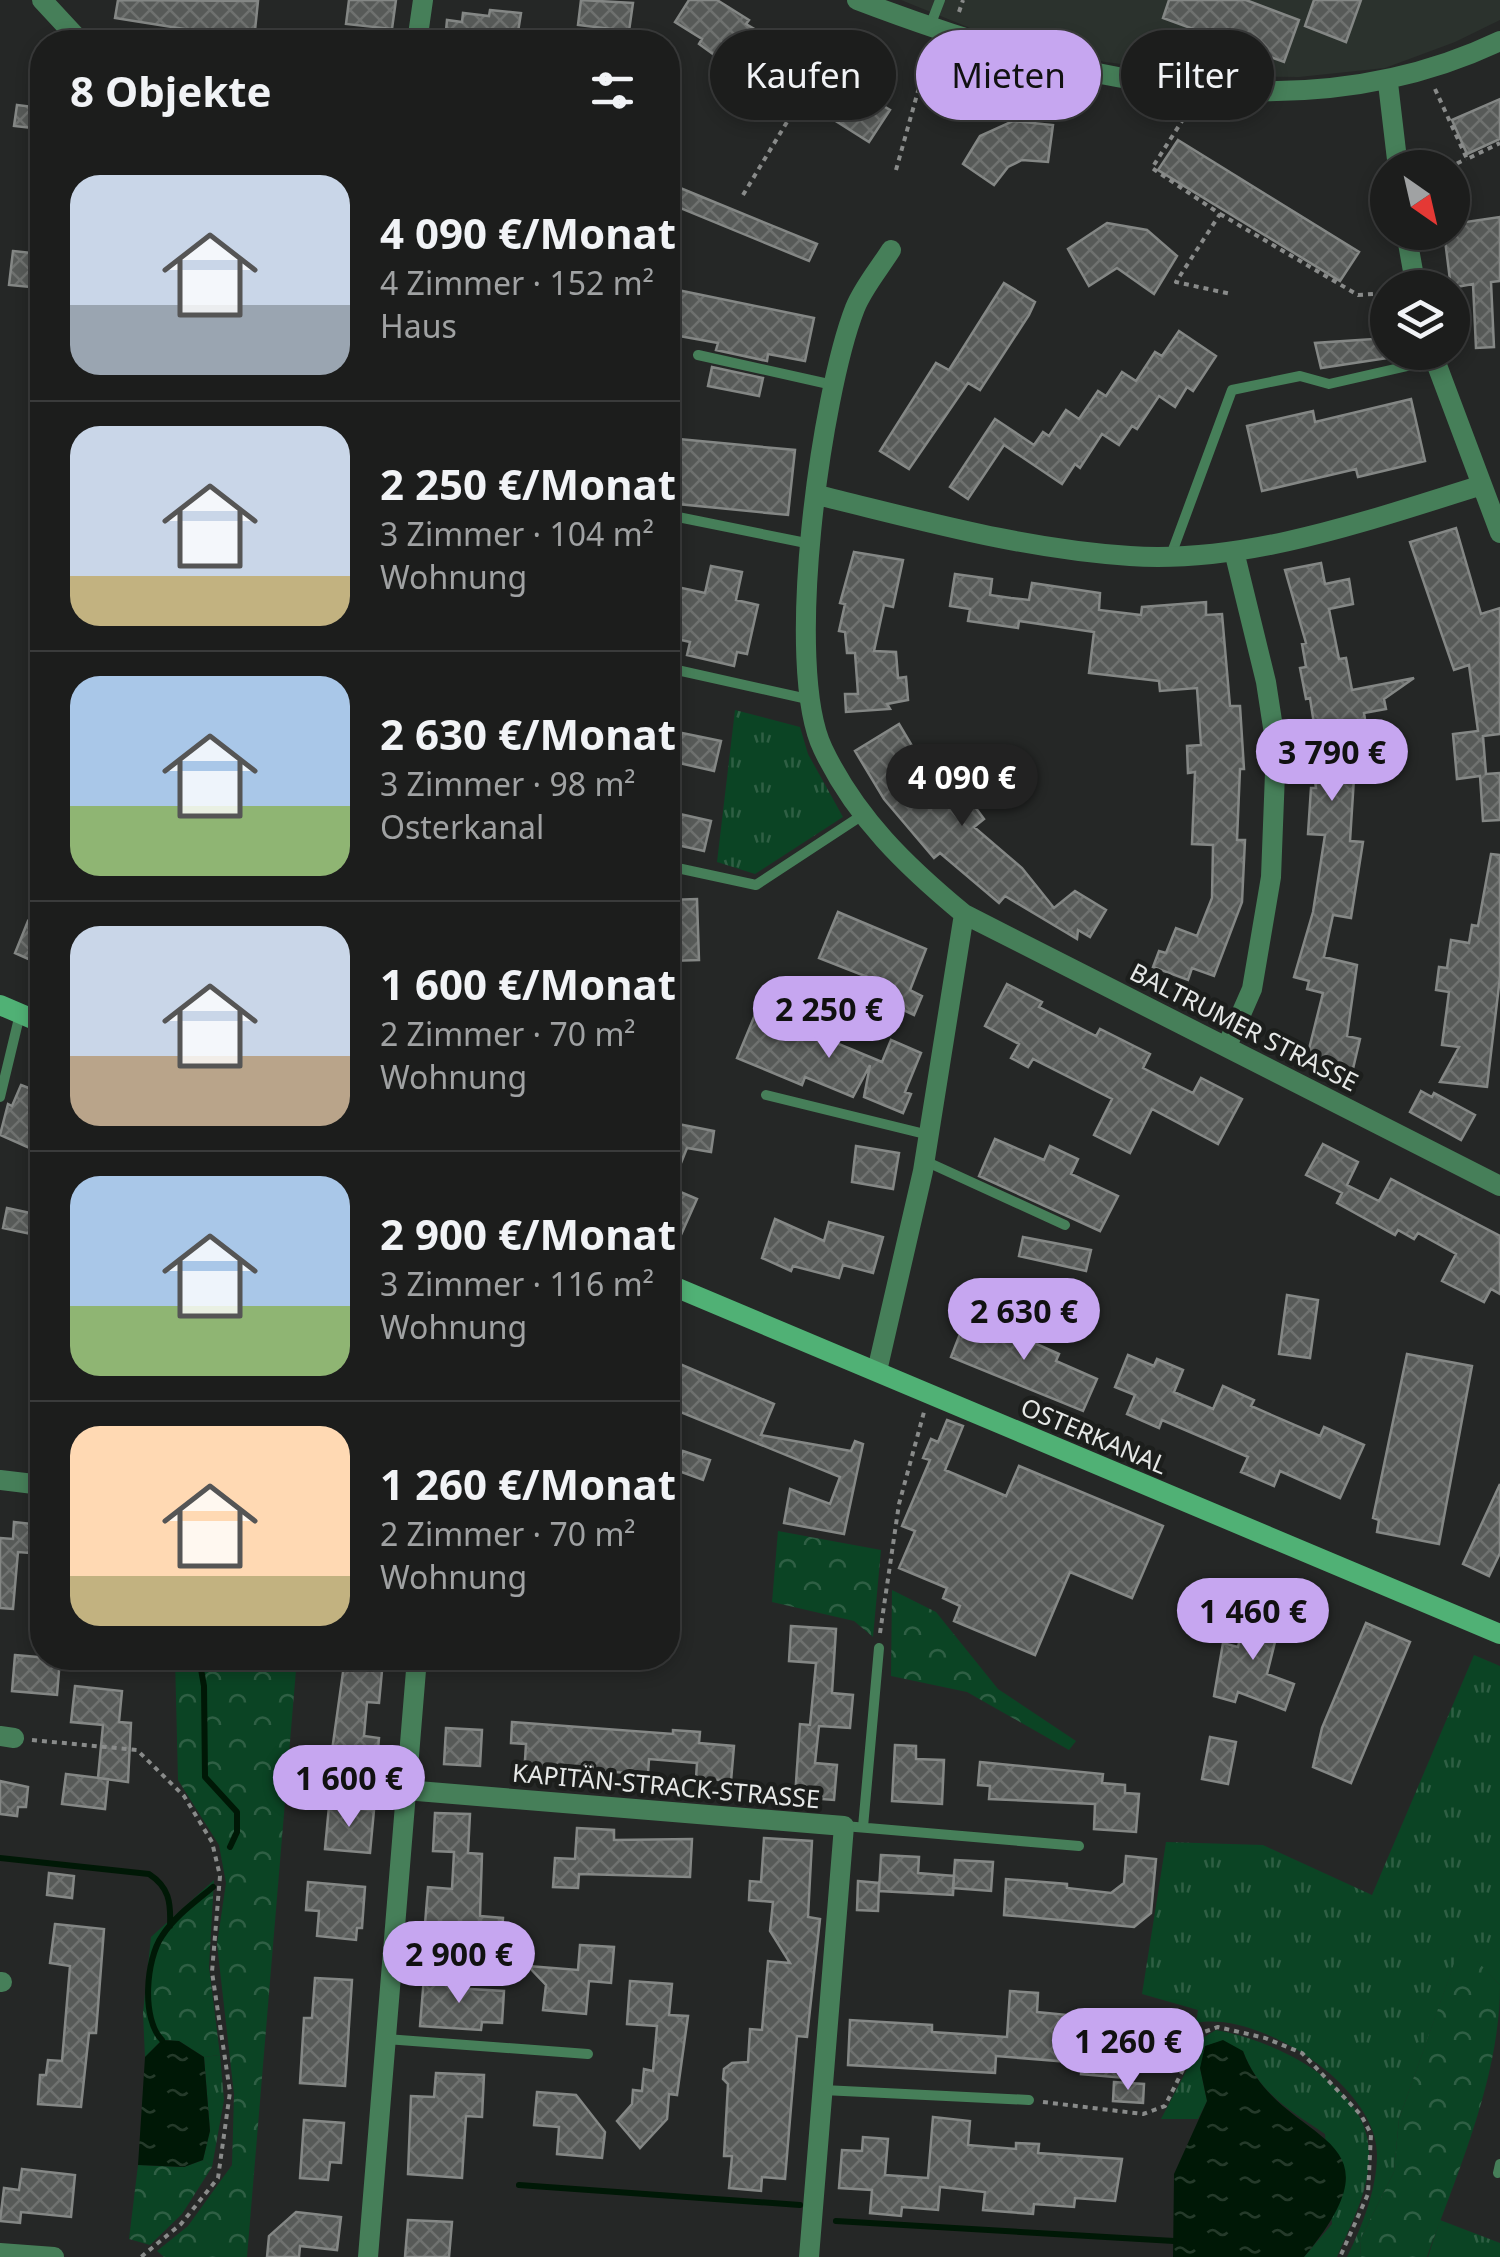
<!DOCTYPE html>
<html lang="de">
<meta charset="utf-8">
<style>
body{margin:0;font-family:"Noto Sans",sans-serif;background:#292a29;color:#f1f3f6;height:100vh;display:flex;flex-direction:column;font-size:38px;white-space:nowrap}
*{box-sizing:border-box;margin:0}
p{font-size:32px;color:#a0a2a3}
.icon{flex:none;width:55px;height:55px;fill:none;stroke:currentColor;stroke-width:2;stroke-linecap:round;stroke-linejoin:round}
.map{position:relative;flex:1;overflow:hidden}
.panel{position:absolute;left:30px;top:30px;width:650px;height:1640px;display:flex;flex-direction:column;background:#1c1d1c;border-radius:40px;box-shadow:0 5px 15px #0003,0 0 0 2px #3a3b3b}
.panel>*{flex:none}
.banner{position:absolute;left:710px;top:30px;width:640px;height:90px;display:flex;gap:20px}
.needle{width:65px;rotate:146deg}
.buttons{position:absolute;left:1370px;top:150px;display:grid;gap:20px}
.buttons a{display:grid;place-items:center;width:100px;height:100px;border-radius:50%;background:#1c1d1c;box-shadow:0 5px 15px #0003,0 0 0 2px #3a3b3b;font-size:50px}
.price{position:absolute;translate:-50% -85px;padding:0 22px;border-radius:35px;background:#c6a6f0;color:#111;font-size:32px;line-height:65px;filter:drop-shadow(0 2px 5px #0008)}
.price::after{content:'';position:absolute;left:50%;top:60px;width:30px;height:22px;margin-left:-15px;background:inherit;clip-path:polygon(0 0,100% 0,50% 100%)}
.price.selected{background:#222;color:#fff}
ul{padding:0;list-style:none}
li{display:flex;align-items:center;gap:30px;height:250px;padding:0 40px}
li+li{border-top:2px solid #3a3b3b}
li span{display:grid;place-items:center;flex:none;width:280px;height:200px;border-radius:30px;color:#555}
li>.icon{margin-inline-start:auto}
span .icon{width:120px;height:120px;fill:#fffc;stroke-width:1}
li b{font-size:42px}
h2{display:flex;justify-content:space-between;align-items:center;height:120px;padding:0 40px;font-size:42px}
.chip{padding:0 35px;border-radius:45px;background:#1c1d1c;box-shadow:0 5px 15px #0003,0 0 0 2px #3a3b3b;font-size:35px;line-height:90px}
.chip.selected{background:#c6a6f0;color:#111}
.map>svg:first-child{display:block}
.built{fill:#2b322d}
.grass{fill:url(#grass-tufts)}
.forest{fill:url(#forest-crowns)}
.water{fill:url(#water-ripples)}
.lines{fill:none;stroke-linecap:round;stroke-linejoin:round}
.stream{stroke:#001806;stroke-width:6}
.building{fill:url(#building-cross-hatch);stroke:#848785;stroke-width:2.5}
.path{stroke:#898b8a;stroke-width:4;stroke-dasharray:5 5;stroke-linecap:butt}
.lane{stroke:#467f59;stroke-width:10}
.street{stroke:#467f59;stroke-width:20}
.secondary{stroke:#50b175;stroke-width:20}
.labels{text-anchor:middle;stroke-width:9;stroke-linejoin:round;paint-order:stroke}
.street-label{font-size:25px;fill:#e6e8e7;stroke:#1c1e1c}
</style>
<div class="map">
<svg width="1500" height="2257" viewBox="0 0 1500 2257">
<defs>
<pattern id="grass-tufts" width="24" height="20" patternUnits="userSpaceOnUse" patternTransform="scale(2.5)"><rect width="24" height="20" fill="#0b4424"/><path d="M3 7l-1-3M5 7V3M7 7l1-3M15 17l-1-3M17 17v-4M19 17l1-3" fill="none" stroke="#2f5f44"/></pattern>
<pattern id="forest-crowns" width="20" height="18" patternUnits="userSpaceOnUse" patternTransform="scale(2.5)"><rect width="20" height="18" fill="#0b4424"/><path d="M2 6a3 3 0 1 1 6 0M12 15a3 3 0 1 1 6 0" fill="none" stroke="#2f5f44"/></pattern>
<pattern id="water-ripples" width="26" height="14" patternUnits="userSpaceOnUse" patternTransform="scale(2.5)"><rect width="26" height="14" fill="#001806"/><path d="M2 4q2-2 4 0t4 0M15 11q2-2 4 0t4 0" fill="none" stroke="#253a2a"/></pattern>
<pattern id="building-cross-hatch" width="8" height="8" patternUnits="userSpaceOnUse" patternTransform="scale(2.5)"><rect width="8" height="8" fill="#575a58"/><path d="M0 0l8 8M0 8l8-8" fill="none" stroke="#6f7270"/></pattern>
</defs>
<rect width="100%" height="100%" fill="#252726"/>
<path class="built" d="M901,0h599v20l-45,22 -70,26 -86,9 -79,-1 -115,-14 -125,-30z"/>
<path class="grass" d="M735,710l65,17 8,27 35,63 -88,57 -38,-12z
M1474,1655l26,11v319l-39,-40 -62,174 -5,53 -34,68 1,17h-14c15,-30 30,-68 30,-102 1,-68 -118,-145 -181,-132l2,-13 -56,-16 24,-152 97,3 109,50z
M1216,2030c58,10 153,55 153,123 1,37 -18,71 -32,104h-33l28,-33 -7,-90c-36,-24 -67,-42 -82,-83l-43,17 7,33 -9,18h-37l43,-82z
M220,2055l4,45 -12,67 -9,-7 7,-30 -6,-73z
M1440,2220l60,23v14h-72z"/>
<path class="forest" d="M778,1531l103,19 -8,87 -19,-16 -82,-19z
M892,1590l44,22 62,77 78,52 -7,9 -102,-58 -76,-16z
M175,1658h122l-50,599h-83l-7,-6 31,-25 44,-61 2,-71 -17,-150 9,-61 -7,-38 -41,-65z
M214,1880l-5,87 11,88 -16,2 -25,-16 -17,-1 -17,17 -2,-44 8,-76z
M1461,1944l39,41c0,92 -42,186 -73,272h-66l-1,-17 34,-68 5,-53z
M203,2160l9,7 -30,47 -32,31 -21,-6 9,-74 46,2z"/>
<path class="water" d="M162,2040l17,1 25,16 6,74 -7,29 -19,7 -46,-2 7,-108z
M1223,2040l20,11c36,98 170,75 61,206h-131l1,-83 33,-73 -7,-33 5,-22z"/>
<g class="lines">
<path class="stream" d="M199,1658l5,28 1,91 32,35v20l-7,15
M0,1858l149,16c20,13 22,28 21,52
M162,2040c-21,-21 -16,-81 0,-104 13,-20 33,-34 51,-49
M519,2185l281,20
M836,2221l338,20"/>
</g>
<path class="building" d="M118,0l140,1 -4,39 -139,-22z
M349,0h47l-4,29 -46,-5z
M581,0l52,3 -4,28 -51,-6z
M689,0h28l32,20 -3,4 144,86 -21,32 -46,-29 -3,4 -51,-28 -2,4 -68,-49 3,-5 -27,-17z
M1169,0h77l53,20 -15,42 -121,-44z
M1314,0h47l-15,42 -41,-16z
M490,10l31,3 -3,19 -20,-2 -2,12h-51l2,-22 15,2 1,-9 26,3z
M1500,99v40l-33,15 -15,-34z
M17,105l25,3v21l-28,-3z
M1013,121l40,4 -5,37 -26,-2 -14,7 -14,18 -31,-21 17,-28z
M1178,140l181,112 -19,29 -182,-111z
M668,183l149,61 -8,17 -141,-58z
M1500,217v64l-9,1 3,65 -18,1 -3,-64 -22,4 -7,-56h8v-8z
M1107,223l40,7 30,26 -23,38 -37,-26 -28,18 -21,-37z
M13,251l29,3 -2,34 -31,-3z
M1004,283l31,19 -6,13 -49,75 -12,-7 -59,86 -29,-18 56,-88 13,7z
M668,288l146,30 -9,43 -37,-7 -1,7 -51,-11 2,-7 -50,-9z
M1179,331l37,25 -23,35 -6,-4 -12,20 -16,-11 -22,33 -5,-3 -13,19 -17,-11 -22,34 -5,-4 -13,20 -58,-39 -36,54 -18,-12 45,-68 39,26 9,-13 6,4 17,-26 13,9 19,-28 8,5 16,-24 14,9 19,-29 7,4z
M1388,338v20l-67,10 -6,-25z
M712,367l51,11 -4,18 -51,-10z
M1411,399l14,62 -67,16 -2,-8 -94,22 -15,-65 66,-15 2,11z
M668,438l127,12 -7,65 -120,-12z
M1456,528l25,86 19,-6v126l-17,2 3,38 14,-1v47l-17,1 -3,-45 -23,3 -4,-45 25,-3 -9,-66 -15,5 -44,-128z
M854,552l49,8 -10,47 -9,-2 -10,46 22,1 2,26 8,-1 2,23 -21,4 3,5 -44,3 -1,-18h13l-3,-41h-8l-2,-21 -6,-1 6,-27 -5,-1z
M1321,563l4,21 24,-5 4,25 -24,5 10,50 7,-1 6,32 62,-12 -30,21 2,10 -22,4 7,46 -16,3 -5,79 13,1 -12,76 -18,-3 -9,42 33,8 -10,71 13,3 -8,34 -46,-12 17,-68 -16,-4 2,-8 -15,-4 19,-65 12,-77 -17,-1 3,-46h5l-7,-50 7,-1 -6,-39 -4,1 -6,-31 6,-1 -4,-23 4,-1 -21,-73z
M711,566l31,6 -6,28 22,5 -11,49 -10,-2 -3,14 -47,-11 3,-13 -22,-5v-52l37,8z
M955,574l37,5 -2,16 21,3 18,2 3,-17 68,10 -1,17 42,5 1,-8 64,-5v13l16,-1 8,92h10l4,63h-4l-3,71h8l-3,62 -28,74 -22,-8 -4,12 -35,-13 6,-16 7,2 10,-25 21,8 15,-38 1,-53 -21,-1 3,-72 -7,1 -1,-27 14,-1 -4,-57 -37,3 -1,-10 -70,-8 5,-41 -75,-11 -1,7 -50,-7 2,-12 -20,-3z
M899,724l28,47 14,-8 8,12 33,-18 8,14 -29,17 23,31 -10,8 48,41 32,40 21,-17 31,19 -16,27 -12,-7 -1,9 -72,-43 -6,7 -59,-50 -6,5 -50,-59 -29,-48z
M682,733l39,8 -7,30 -39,-9z
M671,812l40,9 -7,30 -36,-8z
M1491,854l9,1v122l-13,110 -47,-5 19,-35 -17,-2 7,-53 -13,-2 3,-23 8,1 4,-28 18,3 3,-18 6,1z
M697,899l2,61 -31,1v-61z
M838,912l88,37 -16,41 12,6 -8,19 -28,-13 7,-15 -74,-29z
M28,921l14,6v38l-27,-12z
M1007,984l35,18 -3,5 57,29 4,-7 50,25 -7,14 50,25 8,-15 41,21 -24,45 -66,-35 -22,44 -36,-18 18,-36 -79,-40 -5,8 -17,-9 8,-14 -34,-18z
M757,1010l125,52 9,-22 30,13 -16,39 6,2 -8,19 -39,-16 6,-32 -17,32 -48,-20 -3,8 -65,-27z
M21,1085l21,8v31l-10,25 -32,-14 8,-31 4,2z
M1421,1091l11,6 2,-4 41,22 -14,25 -51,-28z
M668,1122l46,9 -3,21 -24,-4 -16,40 26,11 -29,65z
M995,1139l49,21 6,-14 28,13 -7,15 47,22 -18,35 -121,-55z
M1323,1144l35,18 -11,23 32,16 12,-22 109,57v58l-9,-5 -7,13 -42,-21 14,-27 -38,-21 -4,6 -16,-9 -3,5 -58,-32 5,-10 -36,-18z
M856,1146l43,7 -6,36 -41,-7z
M7,1208l28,6 -4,20 -28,-6z
M775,1219l49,22 5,-19 54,15 -10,36 -30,-8 -4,13 -46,-12 -2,5 -29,-13z
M1023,1237l68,13 -5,21 -67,-15z
M1287,1295l31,5 -8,58 -31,-4z
M1008,1317l29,12 -5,13 27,12 -3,7 41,18 -14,32 -132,-54 12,-31 36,14z
M1407,1354l65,12 -33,178 -62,-12 2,-12 -6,-2z
M1128,1355l26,11 3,-7 26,11 -9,22 39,17 10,-23 31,14 -3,6 69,30 4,-9 40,18 -24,53 -60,-27 -6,15 -33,-14 7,-15 -86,-37 -3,8 -32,-14 8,-19 -20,-8z
M668,1359l106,45 -13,31 90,16 4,-10 8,3 -19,90 -60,-11 6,-34 40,15 10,-27 -172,-70z
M947,1420l16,6 -18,44 61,26 13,-30 144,60 -31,72 -62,-26 -35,83 -81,-34 6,-15 -17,-8 4,-10 -48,-20 16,-37 -13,-5 28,-66 -7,-2 8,-19 7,3z
M683,1451l27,9 -7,20 -27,-10z
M1500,1484v69l-11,23 -26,-12z
M14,1522l28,3v29l-24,-2 -5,57 -13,-1v-70l13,1z
M1248,1606l34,8 -15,60 27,10 -9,26 -47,-18 -3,10 -21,-6 9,-53 15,4z
M1366,1623l44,19 -59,141 -38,-16 9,-39z
M791,1626l45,3 -4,64 21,2 -3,33 -31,-2 -4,37 22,2 -3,35 -39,-3 5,-73 10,1 6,-62 -27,-2z
M15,1655l45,4 -3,36 -45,-4z
M345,1658l38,2 -4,43 -12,-1 -3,34 15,2 -3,32 -27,-3 -2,19 -30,-3 2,-18h11z
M75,1686l47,5 -3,31 12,1 -3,59 -30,-4 5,-53 -32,-3z
M512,1722l161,12v-4l27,2 -1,11 35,3 -3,35 -35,-3 1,-15 -48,-4 -1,15 -87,-5 -1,9 -36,-2 2,-32 -15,-1z
M446,1728l36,2 -2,36 -36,-2z
M1210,1737l26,5 -8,42 -26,-5z
M895,1745l21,1v13l28,1 -2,44 -50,-3z
M980,1762l123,12 -1,9 23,2v8l14,1 -3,38 -42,-3 1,-25 -106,-5 1,-13 -12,-1z
M66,1774l42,5 -3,30 -43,-5z
M0,1781l28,6 -2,20h-8l-1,9 -17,-2z
M329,1806l45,4 -4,43 -45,-4z
M435,1813l35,1 -2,39 14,1 -2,62 23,2 -2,27 -35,-3 2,-14 -43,-4 3,-37 24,2 2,-37 -21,-1z
M577,1828l37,2v10l78,-1 -2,38 -111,-3 -1,14 -25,-1 2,-29 20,1z
M764,1838l48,3 -4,76 12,2 -13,118 -10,-1 -12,143 -23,-2 -1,14 -32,-3 3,-32h-8l4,-72 -5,-5 1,-10 8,-6 16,-1 2,-33 12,1 6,-69 22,2 -20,-32 3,-29 -24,-2 1,-19 11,1z
M881,1855l38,2 -1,16 36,3 -1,19 -74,-4z
M1126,1856l30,3 -5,54 -17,14 -130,-12 2,-36 61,5v4l44,5 13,-10z
M955,1860l38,2 -2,29 -38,-3z
M49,1873l25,3 -2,22 -25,-3z
M858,1881l21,2 -1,28 -21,-1z
M308,1882l57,5 -3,41h-5l-1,12 -39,-4 2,-25 -13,-1z
M55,1924l49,5 -8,104h-7l-8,74 -43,-3 2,-29h6l2,-15 14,1 8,-95 -20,-3z
M580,1945l34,2 -3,36 -22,-2 -3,33 -43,-4 3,-25 -18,-19 50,4z
M424,1977l30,2 -1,9 51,3 -2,32 -20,-1 -1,8 -61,-4z
M315,1978l37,2 -7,106 -45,-3 4,-65h8z
M630,1981l42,3 -3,31 19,1 -11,79 -8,-1 -2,25 -27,29 -23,-27 15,-17 1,-14 9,1 2,-22 9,2 4,-45 -30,-2z
M1010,1991l28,2 -1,19 31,3 -2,22 62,5 -3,36 -44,-4 1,-11 -86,-7 -1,17 -147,-8 2,-45 82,5v7l75,5z
M436,2073l48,2 -2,42 -16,-1 -4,62 -54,-4 3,-78 23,1z
M1114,2082l30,2 -1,19 -30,-2z
M537,2092l39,3 29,37 -3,26 -45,-4 2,-27 -25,-2z
M933,2117l37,4 -2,24 48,4v-6l23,1 -1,9 84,6 -7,42 -40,-3 -1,9 -40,-3 -1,10 -50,-4 2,-18 -45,-5 -2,23 -36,-3 -1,9 -31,-3 2,-23 -33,-2 3,-38 20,1 1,-14 25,2 -3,36 43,3z
M304,2120l40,3 -3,40 -11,-1 -2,18 -28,-2z
M22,2169l53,6 -4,42 -50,-5 -1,11 -20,-2 4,-33 15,2z
M296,2212l45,5 -4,33 -37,-4 -1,11h-32l2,-21z
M408,2220l44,2 -3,35h-44z"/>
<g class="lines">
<path class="path" d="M959,12l4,-12
M1435,89l32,70 33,-16
M1189,110l-37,58 68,46 -44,68 55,12
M1448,168l18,-9
M896,170l34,-122
M743,195l47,-78
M1220,214l138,81 30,-2
M880,1633l19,-129 25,-92
M32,1740l105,10 47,46 28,46 8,34 -8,96 18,120 -12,86 -37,46 -40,33
M1043,2102l100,12 22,-8 36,-73 17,-6 47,11 37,15 59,62 10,19 -3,60 -28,63"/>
<path class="lane" d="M930,26l10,-26
M698,355l135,30
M668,515l143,29
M1171,555l61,-165 68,-14 29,8 105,-24
M668,668l144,32
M668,866l88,19 105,-69
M766,1095l163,40
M0,1097l20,-83
M925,1161l140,64
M844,1826l235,20
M863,1827l16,-179
M386,2039l202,15
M823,2090l206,10
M1498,2173l2,-9"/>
<path class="street" d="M42,0l39,42
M857,0c202,77 438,139 643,41
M417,42l6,-42
M1388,83l10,85
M1406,232l10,56
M891,250c-12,19 -28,38 -36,58 -34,87 -72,358 -32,441 33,69 83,117 141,165l536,272
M1432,352l68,181
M817,495c104,25 205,54 313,61 117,8 239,-36 349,-70
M1227,1046l25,-57 19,-112 5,-130 -10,-65 -32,-131
M877,1371l46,-200 41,-257
M0,1480l42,5
M0,1736l14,2
M405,1790l439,36 -35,431
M0,1982h2
M0,2253l54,4
M368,2257l49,-599"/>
<path class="secondary" d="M0,1005l42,18
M668,1284l832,350"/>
</g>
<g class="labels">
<g class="street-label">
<text transform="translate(1244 1027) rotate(27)" y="9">BALTRUMER STRASSE</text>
<text transform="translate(1094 1436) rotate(23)" y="9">OSTERKANAL</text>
<text transform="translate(666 1786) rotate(5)" y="9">KAPITÄN-STRACK-STRASSE</text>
</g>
</g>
</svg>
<div class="buttons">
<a><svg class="needle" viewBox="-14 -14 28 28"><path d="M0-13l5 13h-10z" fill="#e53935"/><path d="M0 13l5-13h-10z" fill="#a0a2a3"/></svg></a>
<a><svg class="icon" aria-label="layers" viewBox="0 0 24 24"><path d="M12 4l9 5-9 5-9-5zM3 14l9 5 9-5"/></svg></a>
</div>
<b class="price" style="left:1332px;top:804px">3 790 €</b>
<b class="price selected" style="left:962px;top:829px">4 090 €</b>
<b class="price" style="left:829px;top:1061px">2 250 €</b>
<b class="price" style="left:1024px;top:1363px">2 630 €</b>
<b class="price" style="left:1253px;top:1663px">1 460 €</b>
<b class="price" style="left:349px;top:1830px">1 600 €</b>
<b class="price" style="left:459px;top:2006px">2 900 €</b>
<b class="price" style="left:1128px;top:2093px">1 260 €</b>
<div class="banner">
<a class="chip">Kaufen</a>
<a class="chip selected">Mieten</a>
<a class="chip">Filter</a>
</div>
<section class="panel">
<h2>8 Objekte<svg class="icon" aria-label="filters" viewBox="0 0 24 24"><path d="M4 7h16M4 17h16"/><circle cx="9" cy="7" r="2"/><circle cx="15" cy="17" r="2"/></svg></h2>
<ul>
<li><span style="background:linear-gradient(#c9d6e8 65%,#9aa5b1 0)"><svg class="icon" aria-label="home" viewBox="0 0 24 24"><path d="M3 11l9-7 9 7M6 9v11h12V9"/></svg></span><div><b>4 090 €/Monat</b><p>4 Zimmer · 152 m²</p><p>Haus</p></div></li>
<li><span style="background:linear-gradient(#c9d6e8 75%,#c2b280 0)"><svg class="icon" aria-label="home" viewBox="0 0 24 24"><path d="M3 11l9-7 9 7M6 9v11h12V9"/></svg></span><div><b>2 250 €/Monat</b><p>3 Zimmer · 104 m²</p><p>Wohnung</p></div></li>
<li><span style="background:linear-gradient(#a9c7e8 65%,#8fb573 0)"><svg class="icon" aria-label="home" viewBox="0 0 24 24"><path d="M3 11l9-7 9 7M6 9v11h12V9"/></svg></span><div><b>2 630 €/Monat</b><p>3 Zimmer · 98 m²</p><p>Osterkanal</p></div></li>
<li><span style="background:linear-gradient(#c9d6e8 65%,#b9a48a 0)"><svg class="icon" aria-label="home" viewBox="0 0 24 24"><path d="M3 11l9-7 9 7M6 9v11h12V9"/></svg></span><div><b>1 600 €/Monat</b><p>2 Zimmer · 70 m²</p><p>Wohnung</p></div></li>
<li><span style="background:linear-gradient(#a9c7e8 65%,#8fb573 0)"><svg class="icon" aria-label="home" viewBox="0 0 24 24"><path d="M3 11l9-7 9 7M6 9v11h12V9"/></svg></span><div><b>2 900 €/Monat</b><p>3 Zimmer · 116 m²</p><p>Wohnung</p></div></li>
<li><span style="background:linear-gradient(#ffd9b3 75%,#c2b280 0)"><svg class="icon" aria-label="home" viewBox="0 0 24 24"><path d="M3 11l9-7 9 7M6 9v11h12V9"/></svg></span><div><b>1 260 €/Monat</b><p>2 Zimmer · 70 m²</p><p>Wohnung</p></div></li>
</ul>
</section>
</div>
